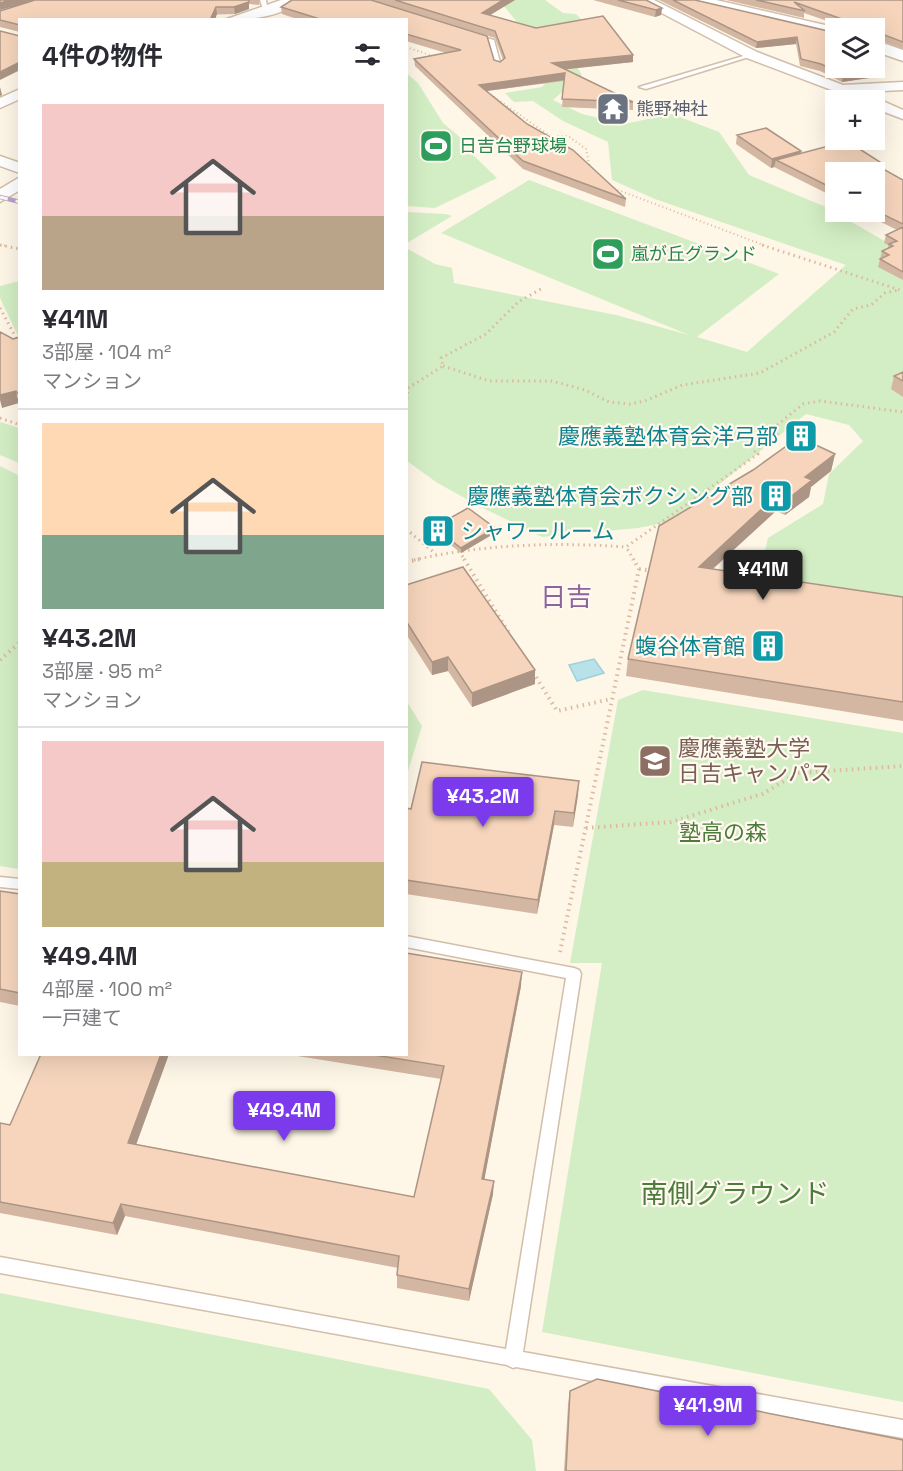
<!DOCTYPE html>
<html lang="ja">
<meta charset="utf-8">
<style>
body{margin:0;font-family:"Space Grotesk","Noto Sans JP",sans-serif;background:#f2f2f3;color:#2b2b33;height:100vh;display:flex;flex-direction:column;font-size:22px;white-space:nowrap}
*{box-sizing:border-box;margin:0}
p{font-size:20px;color:#7c7c81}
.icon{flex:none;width:33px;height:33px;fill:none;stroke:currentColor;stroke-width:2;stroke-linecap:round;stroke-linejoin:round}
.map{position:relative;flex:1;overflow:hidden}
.side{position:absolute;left:18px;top:18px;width:390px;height:1038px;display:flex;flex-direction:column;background:#fff;border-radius:0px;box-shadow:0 6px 24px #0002}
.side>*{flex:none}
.fabs{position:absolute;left:825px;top:18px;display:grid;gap:12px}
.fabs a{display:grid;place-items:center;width:60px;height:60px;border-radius:0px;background:#fff;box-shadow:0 6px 24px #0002;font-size:30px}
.price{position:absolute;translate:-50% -51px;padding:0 14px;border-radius:6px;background:#7c3aed;color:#fff;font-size:20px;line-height:39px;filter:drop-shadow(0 2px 3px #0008)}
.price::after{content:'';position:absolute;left:50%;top:36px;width:18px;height:14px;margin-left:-9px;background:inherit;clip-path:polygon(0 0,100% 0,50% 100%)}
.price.current{background:#222;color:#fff}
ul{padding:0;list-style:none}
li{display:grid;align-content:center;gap:12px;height:318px;padding:0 24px}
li+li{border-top:2px solid #e1e1e2}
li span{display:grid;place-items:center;height:186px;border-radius:0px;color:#555}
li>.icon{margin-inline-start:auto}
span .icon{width:108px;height:108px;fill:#fffc;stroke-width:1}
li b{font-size:26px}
h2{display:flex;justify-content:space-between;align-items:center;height:72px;padding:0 24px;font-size:26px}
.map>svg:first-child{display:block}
.green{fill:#d3eec4}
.water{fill:#b9e1ea;stroke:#9fd1dd;stroke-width:1.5}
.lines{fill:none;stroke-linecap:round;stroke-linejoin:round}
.service-casing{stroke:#d2beab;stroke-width:3}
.minor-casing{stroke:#d2beab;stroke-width:3}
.tertiary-casing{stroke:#d2beab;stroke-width:3}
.path-far2{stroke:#dcb99f;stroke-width:2;stroke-dasharray:1 3;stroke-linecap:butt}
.path-far1{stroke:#dcb99f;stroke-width:3;stroke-dasharray:1.5 4;stroke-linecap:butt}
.path{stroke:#dcb99f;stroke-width:4;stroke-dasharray:1.5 4.5;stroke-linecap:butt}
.service{fill:#fff;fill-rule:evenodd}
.minor{fill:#fff;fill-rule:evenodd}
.tertiary{fill:#fff;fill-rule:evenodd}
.rail-casing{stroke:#baa3ca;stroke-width:4.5}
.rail{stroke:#fff9ef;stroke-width:3;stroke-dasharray:8;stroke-linecap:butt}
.wall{fill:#d4b7a2}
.shaded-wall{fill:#ac9584}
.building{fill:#f6d5bc;stroke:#ac9584;stroke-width:1.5}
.labels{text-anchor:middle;stroke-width:4.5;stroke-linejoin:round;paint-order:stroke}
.far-worship-label{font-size:18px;fill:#5b616d;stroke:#fff9ef;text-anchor:start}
.far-leisure-label{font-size:18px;fill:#27864d;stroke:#fff9ef;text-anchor:start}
.culture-label{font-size:22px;fill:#0d838f;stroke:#fff9ef;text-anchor:end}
.education-label{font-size:22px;fill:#785e54;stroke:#fff9ef;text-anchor:start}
.park-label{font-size:22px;fill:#4c7b3c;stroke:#fff9ef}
.quarter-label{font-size:26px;fill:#8d649e;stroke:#fff9ef}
.near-park-label{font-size:27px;fill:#4c7b3c;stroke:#fff9ef}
</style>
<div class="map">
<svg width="903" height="1471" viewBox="0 0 903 1471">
<rect width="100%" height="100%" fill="#fef6e7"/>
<path class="green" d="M499,0h46l18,13 13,1 11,11 -33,5 28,45 -29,25 29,14 42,10 48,-10 47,18 30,43 77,32 60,35 12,20 5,2v335l-108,-17 -35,-11 8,-33 55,-34 6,-30 34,-33 -14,-16 -43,-11 -132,107 -36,7 -96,9 -65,-32 -41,-23 -29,-21 -1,-213 29,16 17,4 2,15 162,32 73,20 -248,-102 88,-53 250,94 -82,63 50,15 99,-87 -191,-66 -43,-19 -4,-38 -45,-21 -30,-20 -19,1 -9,-9 37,-6 14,-17z
M406,73l12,10 25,40 18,15 10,15 26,25 -62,30 -28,-2z
M406,212l40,2 6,2 -45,27z
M19,281v57l-19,-40v-12z
M0,422l19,6v35l-19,-8z
M0,466l20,10 -1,393 -19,-3z
M643,690l260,43v669l-361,-70 60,-369h-32l48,-263z
M407,702l15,24 -15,48z
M0,1293l489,96 43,51 4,31h-536z"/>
<path class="water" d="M594,659l10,14 -27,8 -8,-16z"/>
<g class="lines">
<g class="service-casing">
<path id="service" d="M260,0h6l2,12h-4z
M471,34l23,6 7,26 -6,-1 -6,-23 -18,-6z
M750,54l5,1 -109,34 -7,-2z
M0,877l20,2v10l-20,-2z
M406,936l168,32 5,2 2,4 -58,378 380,68v18l-387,-71 -3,1 -6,-3 -507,-92v-16l506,92 60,-371 -160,-31z"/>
</g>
<g class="minor-casing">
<path id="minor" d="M281,0h19c-18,18 -53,20 -76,20z
M637,0h17l103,52 86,33 60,-3v8l-41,2 41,18v9l-29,-11v-8h-16l-111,-42z
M20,89v10l-20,9v-10z
M0,156l20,7v10l-20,-7z
M20,177v13l-20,12v-13z"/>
</g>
<g class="tertiary-casing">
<path id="tertiary" d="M687,0h29l122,28h-2v10l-147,-35z
M874,40l29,10v11l-29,-10z"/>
</g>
<path class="path-far2" d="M406,47l30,10
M484,90l66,46h18l18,13 5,24
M610,187l156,59
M0,245l7,1"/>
<path class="path-far1" d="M0,245l20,4
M762,245l141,46
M0,308l20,37
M443,366l46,15h63l33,9 24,12 21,2 15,-3 37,-16 78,-12 74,-41 19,-23 18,-4 14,-12 14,-3
M406,410l2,-22 35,-22 -2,-8 45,-24 32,-32 23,-13
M0,418l20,7
M406,529l30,25
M459,551l6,9
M414,560c70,-16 141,-18 212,-13
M634,560l-8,-13 132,-93 -4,-2 23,-18 -6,-4 32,-26 17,-3 83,11"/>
<path class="path" d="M464,559l46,76
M406,562l15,-3
M639,569l14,2
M0,660l20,-18
M533,672l24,39 54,-12
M586,828l85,-6 91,-28 36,-21 105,-7
M560,952l79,-383 -6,-10"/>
<use href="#service" class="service"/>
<use href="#minor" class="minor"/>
<use href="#tertiary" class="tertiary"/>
<g class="rail-casing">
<path id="rail" d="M0,197l20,5"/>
</g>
<use href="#rail" class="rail"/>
</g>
<path class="wall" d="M0,0h260l-1,5 -10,-1v5l-14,5 -215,6v12l-20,-5v-16l13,-4z
M292,0h79l116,36 7,24 6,2 3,-2 -8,-22 -123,-38h143l-25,15 46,13 67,-12 30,39v7l-69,7 69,33v8l-71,-3 2,-26 -77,10 40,33 46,26 53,49 -1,8 -102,-38 -108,-103 -1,-7 32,-6 -40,-12v-21h-106l-18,-6 -1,-7z
M593,0h53l16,8 -1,7 -6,2z
M659,0h36l133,31 8,37 34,3 -1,7 -27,4 -22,-11 -20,-5 -4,-22 -40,4z
M726,0h177v49l-29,-11v-10h-26l-44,-15v5z
M737,135l64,18 79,9 -1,5 24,13v100l-25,-13 4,-16 6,-2v-4l-4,-2 2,-8 11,-5 -36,-18h13v-40h-38v26l-62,-31 -3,1 -35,-24z
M903,372v25l-12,-8 3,-13z
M835,454l-4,17 -20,16 -2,10 -24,18 -9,-4 -63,58 190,28v124l-277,-45 2,-17 31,-133z
M434,527l61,1v5l-34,20 -27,-21z
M406,585l129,85v14l-63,23 -24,-36 -16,4 -26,-41z
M579,781l-6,46 -19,-2 -17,89 -131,-20v-86l5,1z
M0,891l20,3v112l-20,-4z
M521,986l-37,194 9,14 -24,107 -72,-13v-13l1,-7 -273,-52 -8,19 -117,-22v-90l10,2 159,-71 -33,90 278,53 27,-118 -156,-25h121z
M570,1391l333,80h-339l4,-66z"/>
<path class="shaded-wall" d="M10,0h29l-39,10v-7z
M249,0v9l-14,5 -1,-7z
M503,0h12l-33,20v-7z
M216,7l1,7 -2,6h-5z
M662,8l-1,7 -6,2 1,-7z
M797,37l-1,7 -40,4 1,-6z
M633,55v7l-82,9 1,-8z
M20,62v8l-20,10v-8z
M870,71l-1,7 -27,4 1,-7z
M565,73v7l-86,12v-7z
M0,87l2,8 -2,1z
M801,151l-1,9h-24l-2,7 -3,1 1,-9z
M16,391l3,12 -17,5 -2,-8v-5z
M835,454l-4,17 -20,16 -2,10 -24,18 4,-17 16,-21z
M779,493l-3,18 -80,73 3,-17z
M495,528v5l-34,20v-5z
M448,657v14l-16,4v-13z
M535,670v14l-63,23v-14z
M579,781l-1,15 -5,31 1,-14z
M555,811l-1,14 -17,89 1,-14z
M522,972l-1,14 -39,206v-13z
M161,1054h8l-37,102 -4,-13z
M494,1181l-1,13 -24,107v-12z
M121,1204l4,12 -8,19 -4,-12z"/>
<path class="building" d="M0,0h10l-10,3z
M35,0h214v2l-15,5h-18l-6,13h-190v5l-20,-5v-9z
M292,0h79l116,36 7,24 6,2 5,-4 -10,-27 -100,-31h108l-21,13 54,15 67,-12 30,39 -81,8 81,39 -71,-3 3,-26 -86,12 48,39 46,26 53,49 -103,-38 -109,-102 47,-9 -55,-16v-14l-63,-1 -20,1 -42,-13z
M618,0h28l16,8 -6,2z
M673,0h22l133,31 8,7v30h30l4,3 -27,4 -22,-11 -20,-5 -4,-22 -40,5z
M756,0h147v42l-29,-11v-3h-7l-73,-26 11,9z
M0,31l20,5v26l-20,10z
M766,128l35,23 -29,8 -35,-24z
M847,141l33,21 -6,2 29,16v44l-29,-14v-38h-38v18l-60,-30z
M903,227v45l-23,-13 9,-4 -7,-4 11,-5 -4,-2 8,-3 -11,-6z
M0,332l13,7 7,-2v60l-4,-6 -16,4z
M903,372v9l-9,-5z
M799,437l36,17 -30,23 7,3 -23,18 -10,-5 -80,74 204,30v105l-275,-43 31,-133 94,-56z
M468,508l27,20 -34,20 -27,-21z
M463,567l72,103 -63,23 -24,-36 -16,5 -26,-41v-36z
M422,762l157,19 -5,32 -19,-2 -17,89 -132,-20v-72l5,1z
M0,891l20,3v99l-20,-4z
M406,953l116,19 -40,207 12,2 -25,108 -72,-14 2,-19 -278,-52 -8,19 -113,-21v-79l10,2 31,-71h120l-33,89 286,54 30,-131 -76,-12h38z
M597,1379l306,61v31h-337l4,-80z"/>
<defs>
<g id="temple-square" transform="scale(1.725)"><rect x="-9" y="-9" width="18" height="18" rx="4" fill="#6b7280" stroke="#fff9ef"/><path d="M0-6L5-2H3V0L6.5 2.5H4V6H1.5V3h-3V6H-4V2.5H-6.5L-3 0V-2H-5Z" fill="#fff"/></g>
<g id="stadium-square" transform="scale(1.725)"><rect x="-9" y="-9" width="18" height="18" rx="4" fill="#2e9e5b" stroke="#fff9ef"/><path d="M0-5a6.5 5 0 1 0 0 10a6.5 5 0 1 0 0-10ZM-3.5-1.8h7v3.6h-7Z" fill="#fff"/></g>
<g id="building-square" transform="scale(1.725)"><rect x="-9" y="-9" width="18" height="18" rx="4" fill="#0f9aa8" stroke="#fff9ef"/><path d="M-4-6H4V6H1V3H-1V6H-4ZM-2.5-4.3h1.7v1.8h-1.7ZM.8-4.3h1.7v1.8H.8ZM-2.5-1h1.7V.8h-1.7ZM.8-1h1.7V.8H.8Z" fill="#fff"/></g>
<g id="university-square" transform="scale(1.725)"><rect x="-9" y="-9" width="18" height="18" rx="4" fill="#8d6e63" stroke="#fff9ef"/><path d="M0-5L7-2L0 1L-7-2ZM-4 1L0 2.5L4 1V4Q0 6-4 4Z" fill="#fff"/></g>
</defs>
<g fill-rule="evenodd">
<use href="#temple-square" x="613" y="109"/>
<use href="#stadium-square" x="436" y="146"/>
<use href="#stadium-square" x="608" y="254"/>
<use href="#building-square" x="801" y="436"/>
<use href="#building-square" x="776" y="496"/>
<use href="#building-square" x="438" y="531"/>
<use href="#building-square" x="768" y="646"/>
<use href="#university-square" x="655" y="761"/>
</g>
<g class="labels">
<g class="far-worship-label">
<text x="636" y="115">熊野神社</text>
</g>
<g class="far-leisure-label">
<text x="459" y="152">日吉台野球場</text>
<text x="631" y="260">嵐が丘グランド</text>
</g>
<g class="culture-label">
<text x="778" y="444">慶應義塾体育会洋弓部</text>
<text x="753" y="504">慶應義塾体育会ボクシング部</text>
<text x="461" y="539" text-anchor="start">シャワールーム</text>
<text x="745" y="654">蝮谷体育館</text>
</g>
<g class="education-label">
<text x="678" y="756">慶應義塾大学<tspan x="678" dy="25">日吉キャンパス</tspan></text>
</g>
<g class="park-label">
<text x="723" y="840">塾高の森</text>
</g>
<g class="quarter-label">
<text x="566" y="606">日吉</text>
</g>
<g class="near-park-label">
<text x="735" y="1203">南側グラウンド</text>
</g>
</g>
</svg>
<div class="fabs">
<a><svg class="icon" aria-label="layers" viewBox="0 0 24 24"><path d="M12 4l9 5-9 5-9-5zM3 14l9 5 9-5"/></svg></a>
<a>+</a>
<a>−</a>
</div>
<b class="price current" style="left:763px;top:601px">¥41M</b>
<b class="price" style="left:483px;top:828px">¥43.2M</b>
<b class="price" style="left:284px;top:1142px">¥49.4M</b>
<b class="price" style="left:708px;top:1437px">¥41.9M</b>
<section class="side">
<h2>4件の物件<svg class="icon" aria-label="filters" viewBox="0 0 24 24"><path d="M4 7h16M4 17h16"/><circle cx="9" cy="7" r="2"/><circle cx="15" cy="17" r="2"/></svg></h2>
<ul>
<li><span style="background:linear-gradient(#f6c9c9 60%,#b9a48a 0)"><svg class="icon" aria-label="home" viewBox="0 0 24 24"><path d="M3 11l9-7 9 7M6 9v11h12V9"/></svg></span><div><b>¥41M</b><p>3部屋 · 104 m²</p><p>マンション</p></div></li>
<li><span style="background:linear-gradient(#ffd9b3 60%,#7fa58c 0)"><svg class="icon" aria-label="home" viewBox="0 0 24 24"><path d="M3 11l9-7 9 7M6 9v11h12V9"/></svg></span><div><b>¥43.2M</b><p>3部屋 · 95 m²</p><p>マンション</p></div></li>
<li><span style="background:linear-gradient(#f6c9c9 65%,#c2b280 0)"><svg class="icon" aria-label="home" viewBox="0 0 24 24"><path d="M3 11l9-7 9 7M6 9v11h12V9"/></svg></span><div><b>¥49.4M</b><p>4部屋 · 100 m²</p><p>一戸建て</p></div></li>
</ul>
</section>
</div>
